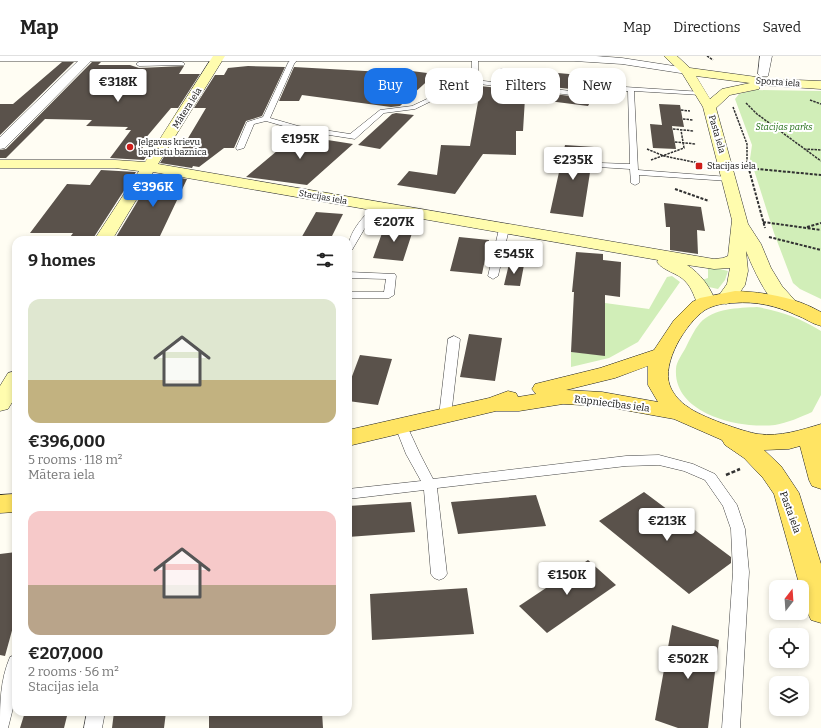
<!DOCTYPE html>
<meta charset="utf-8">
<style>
body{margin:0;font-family:Bitter,serif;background:#f2f2f2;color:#222;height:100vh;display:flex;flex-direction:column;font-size:15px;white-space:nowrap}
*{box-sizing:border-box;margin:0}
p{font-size:13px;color:#767676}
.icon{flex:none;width:22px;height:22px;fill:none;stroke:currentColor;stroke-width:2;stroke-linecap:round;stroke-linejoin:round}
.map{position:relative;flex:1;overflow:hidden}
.sheet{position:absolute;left:12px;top:180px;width:340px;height:480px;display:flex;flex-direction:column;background:#fff;border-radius:12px;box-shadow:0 2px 6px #0003}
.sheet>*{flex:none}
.hud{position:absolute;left:364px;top:12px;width:380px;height:36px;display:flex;gap:8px}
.needle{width:26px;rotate:17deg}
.buttons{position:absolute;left:769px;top:524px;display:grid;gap:8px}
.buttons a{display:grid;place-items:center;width:40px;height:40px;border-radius:8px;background:#fff;box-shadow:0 2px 6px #0003;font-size:20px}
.price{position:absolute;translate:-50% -34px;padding:0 9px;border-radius:4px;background:#fff;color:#222;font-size:13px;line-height:26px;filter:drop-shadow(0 1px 2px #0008)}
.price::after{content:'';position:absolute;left:50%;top:24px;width:12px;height:9px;margin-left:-6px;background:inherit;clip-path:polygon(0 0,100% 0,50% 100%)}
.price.current{background:#1a73e8;color:#fff}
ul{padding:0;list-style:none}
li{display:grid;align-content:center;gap:8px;height:212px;padding:0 16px}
li span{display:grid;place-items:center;height:124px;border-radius:12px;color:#555}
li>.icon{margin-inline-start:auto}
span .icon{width:72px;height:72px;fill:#fffc;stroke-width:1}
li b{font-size:17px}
h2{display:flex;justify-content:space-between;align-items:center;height:48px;padding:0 16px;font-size:17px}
.pill{padding:0 14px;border-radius:12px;background:#fff;box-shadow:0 2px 6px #0003;font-size:14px;line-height:36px}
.pill.current{background:#1a73e8;color:#fff}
header{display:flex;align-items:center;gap:24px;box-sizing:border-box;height:56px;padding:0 20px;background:#fff;border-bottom:1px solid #e0e0e0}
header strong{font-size:19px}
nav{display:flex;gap:22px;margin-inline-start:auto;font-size:14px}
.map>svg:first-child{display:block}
.green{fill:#d1eeb8}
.building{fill:#5a524b}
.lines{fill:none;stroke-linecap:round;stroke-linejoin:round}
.lane-casing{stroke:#434343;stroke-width:1}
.street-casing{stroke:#434343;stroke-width:1}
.secondary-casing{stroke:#323232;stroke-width:1}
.primary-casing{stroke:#212121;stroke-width:1}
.path-far2{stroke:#323232;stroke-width:1.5;stroke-dasharray:2.5 1;stroke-linecap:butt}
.path-far1{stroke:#323232;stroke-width:2;stroke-dasharray:3 1.5;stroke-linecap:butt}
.path{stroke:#323232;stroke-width:2.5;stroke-dasharray:4 2;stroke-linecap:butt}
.lane{fill:#fff;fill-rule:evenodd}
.street{fill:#fff;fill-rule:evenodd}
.secondary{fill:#fffcae;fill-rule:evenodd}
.primary{fill:#ffe463;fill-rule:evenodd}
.poi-dot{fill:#ce1e1b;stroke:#fff;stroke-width:1.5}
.labels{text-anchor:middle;stroke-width:4;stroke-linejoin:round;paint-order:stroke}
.far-street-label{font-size:9px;fill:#101010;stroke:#fff}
.far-park-label{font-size:9px;font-style:italic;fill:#256f19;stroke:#fff}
.far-poi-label{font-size:9px;fill:#101010;stroke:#fff;text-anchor:start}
.street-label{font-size:10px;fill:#101010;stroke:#fff}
</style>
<header>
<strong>Map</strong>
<nav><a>Map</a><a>Directions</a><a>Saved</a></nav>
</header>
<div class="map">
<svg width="821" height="672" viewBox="0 0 821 672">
<rect width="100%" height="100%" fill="#fffdf3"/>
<path class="green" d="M755,34l66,1v208l-21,-10 -7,-6 -19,-50 -20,-63 -4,-11 2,-14 -17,-46 4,-5z
M708,210l20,5 -3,9 -7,9 -9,-2 -7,-7 6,-2z
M672,220l8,6 -42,60 -29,16 -38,9v-15l34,3v-52l44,6 18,-32z
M757,251c24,4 43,11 64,24v64l-9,17c-11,5 -25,11 -37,13 -35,4 -102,-11 -99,-56 0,-7 7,-16 10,-22 4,-8 8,-17 14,-24 14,-15 38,-15 57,-16z"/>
<path class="building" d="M62,6h12l-74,73v-31h13z
M92,6h9l-3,3h32l9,3 45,-2 -5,8h21l-22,34h-7l-27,32h4l-7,10h10l-7,10 -34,-2 21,-28h-6l3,-3 -42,-1 6,-6 -47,-1 -39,39h-6v-8l6,-1z
M248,10l37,1 -23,49 -16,5 -12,27h-10l-25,19 -6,-1 -1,2 -32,-5 8,-13h13l25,-42h-12l21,-33h9l4,-7z
M294,11l89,5 5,-4 47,6 -35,32 -9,1 -89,-12 -3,6h-20z
M501,12l79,7 3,-4 23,4 -7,12 -28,2 -78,-8z
M456,20l11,2 -6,6 -10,3z
M471,29l100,11 23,-1 -6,11 -63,-8 -2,33h-7v24l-33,-1 -28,40 -58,-9 12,-14 28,4 4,-30 29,1 8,-44 -33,-2 2,-5 19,-7z
M659,48l21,1 4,22 -12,-1 4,23 -23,-1 -3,-24 12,1z
M396,57l18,2 -34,34 -22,-4 34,-31z
M296,79l57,9 -46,41 -61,-8z
M565,89l29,2 -11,70 -33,-4z
M101,114l35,2 -42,65h-2l-2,3h-22l5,-7h-43l37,-49 23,1z
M154,118l33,5 -27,57h-10l-2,4h-22l1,-3h-11z
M664,147l37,4 4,24 -8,-1 1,24 -28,-4v-23h-4z
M316,156l27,2 -13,26h-30z
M385,169l29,2 -11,34 -30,-3z
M459,181l30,3 -7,34 -32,-3z
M576,196l27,2v6l18,2 -1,35 -15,-2v61l-34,-4 3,-60h-2z
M509,208l15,1 -4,21 -16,-1z
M469,278l33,4 -7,43 -35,-4z
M360,299l32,4 -14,46 -30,-4v-14z
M644,436l87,65v6l-42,31 -90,-73z
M536,439l10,31 -88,8 -7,-32z
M411,446l4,30 -67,5v-31z
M16,496v64l-11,40 -5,-1v-101z
M588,504l28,25 -69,48 -28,-27z
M467,532l7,46 -102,6 -2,-46z
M672,569l47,15 -11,88h-30l-23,-8z
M25,656h43l-4,16h-44z
M114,656h52l-2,16h-52z
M256,656h66l1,16h-114v-13z"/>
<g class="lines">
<g class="lane-casing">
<path id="lane" d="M294,0h6l-6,8 -24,54 28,8 52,8 30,-24 32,-4 34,-16 16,-5 10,-10v-17l3,-2 3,2v17l-3,5 96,11 54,-4 78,5v2l-2,1 -67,-4 4,79 91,7 4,2 -4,2 -90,-6v8l-4,2 -4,-2 -1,-14 -32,-2 -1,-2 4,-2 29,1 -2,-73 -57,4 -100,-12 -5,4 -16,5 -35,17 -31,4 -29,26 -58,-9 -31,-9 -12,3 -10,24 -7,2 -1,-2 11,-26 16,-5 25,-54z
M182,6l2,1v2l-45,1 -3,-2 3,-2z
M378,148l4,3 -13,14 -17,29 -4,1c0,-19 15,-34 27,-46z
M504,170l5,3 -11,47 -5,3 -5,-3 11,-47z
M348,216l47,2 1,2 -2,19 -5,3h-41v-6h36l2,-13 -38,-1z
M454,280l6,3 -9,77 -2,3h-8l-2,-3 9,-77z
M401,366l4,1 2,3 13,28 13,25 193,-23 33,-1 34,9 22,10 22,31 8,24 4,43 -9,156h-18l11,-156 -2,-43 -8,-23 -18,-26 -21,-9 -25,-6 -33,1 -189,22 10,86 -3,4 -5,2 -5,-2 -3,-4 -7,-84 -76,9v-10l73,-8 -15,-27 -11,-28 2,-3z
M16,599v41l-8,32h-8c0,-24 0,-48 10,-71z
M87,656h18l-3,16h-18z"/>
</g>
<g class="street-casing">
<path id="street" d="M0,0h596l26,2 65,10 6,3 -6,3 -65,-10 -48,-3h-483l-86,87 -5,1v-12l78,-76h-78z
M760,0h12l-4,20h-8l-2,-2z"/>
</g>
<g class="secondary-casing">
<path id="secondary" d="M213,0h12l-67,108 556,95 9,-1 5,-2 4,-36 -29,-113 -21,-34 -18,-17h13l13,12 81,11 50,2v8l-61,-4 -1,4 -29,6 -14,13 32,116 13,20 10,24 11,18 17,19 -3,4c-5,1 -8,2 -13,0 -15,-6 -31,-43 -37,-58l2,20 -3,14 -12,17 -7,2 -7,-2 -2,-4 10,-14 3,-16 -16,1 -27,-4c14,9 23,22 29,37l-3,4 -7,2 -7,-2c-5,-8 -6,-17 -14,-25 -7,-8 -22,-10 -28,-19l1,-2 -505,-88 -41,68h-18l45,-69 -24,-3h-115v-8h115l30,2zM696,20l54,7 -28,6 -12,10z
M16,315v25l-8,13 -8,2v-25l8,-13z"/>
</g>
<g class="primary-casing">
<path id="primary" d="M735,235c30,1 60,6 86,21v14c-9,-2 -16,-8 -25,-11 -19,-9 -40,-14 -62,-12 -10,0 -20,2 -29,7 -19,13 -44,53 -35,76 3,8 11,17 18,21 11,9 56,25 70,27 22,3 43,-4 63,-10v65l-9,-3 -3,-6 -9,-34 -11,3 -25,1 17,16 18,27 22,71v59l-10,-3c-5,-11 -9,-21 -9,-33h-2l-26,-93 -11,-16 -19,-20 -19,-13 -3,-5 -48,-21 -72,-13 -39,-2 -44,7h-23l-148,35v-16l141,-32 19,-7 8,2 2,4 18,-3 -4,-5 3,-5 65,-16 54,-18 20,-30 18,-18 8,-4zM648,310v19l10,17 -56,-10 -36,-2 49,-12z
M16,438v18l-16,1v-18z"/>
</g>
<path class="path-far2" d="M707,0l6,4
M810,44l11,4
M746,47l11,11 64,47
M733,51l14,37v19
M681,54l9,1
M683,63l10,1
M673,73l21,2
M675,86l21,2
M647,93l17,7 34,7
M804,93l17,1
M651,104l33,-12 -3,-18"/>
<path class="path-far1" d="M694,106l4,1
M747,106l18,66
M747,112l74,7
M675,133l34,12
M763,166l58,8
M807,171l14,-4
M769,181l52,13"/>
<path class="path" d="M726,419l14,-6"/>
<use href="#lane" class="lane"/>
<use href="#street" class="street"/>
<use href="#secondary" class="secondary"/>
<use href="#primary" class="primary"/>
</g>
<g class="poi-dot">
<circle cx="130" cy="91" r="4"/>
<rect x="695" y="106" width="8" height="8" rx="2"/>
</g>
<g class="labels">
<g class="far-street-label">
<text transform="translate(778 26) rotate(4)" y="3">Sporta iela</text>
<text transform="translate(187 52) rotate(-58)" y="3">Mātera iela</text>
<text transform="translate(717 78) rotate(74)" y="3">Pasta iela</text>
<text transform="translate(323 141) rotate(10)" y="3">Stacijas iela</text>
</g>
<g class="far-park-label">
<text x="784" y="74">Stacijas parks</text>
</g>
<g class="far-poi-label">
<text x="138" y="89">Jelgavas krievu<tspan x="138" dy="10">baptistu baznīca</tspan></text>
<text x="707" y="113">Stacijas iela</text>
</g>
<g class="street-label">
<text transform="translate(612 347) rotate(7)" y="4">Rūpniecības iela</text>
<text transform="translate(791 456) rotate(70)" y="4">Pasta iela</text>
</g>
</g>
</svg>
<div class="buttons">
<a><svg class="needle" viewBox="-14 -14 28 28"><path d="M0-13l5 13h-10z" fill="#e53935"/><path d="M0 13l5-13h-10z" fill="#767676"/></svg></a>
<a><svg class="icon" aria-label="locate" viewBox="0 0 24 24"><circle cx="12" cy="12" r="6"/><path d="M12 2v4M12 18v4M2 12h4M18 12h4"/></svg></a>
<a><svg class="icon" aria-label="layers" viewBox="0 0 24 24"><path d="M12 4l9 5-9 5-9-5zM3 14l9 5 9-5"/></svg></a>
</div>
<b class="price" style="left:118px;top:47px">€318K</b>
<b class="price" style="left:300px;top:104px">€195K</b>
<b class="price" style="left:573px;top:125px">€235K</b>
<b class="price current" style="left:153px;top:152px">€396K</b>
<b class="price" style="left:394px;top:187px">€207K</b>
<b class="price" style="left:514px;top:219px">€545K</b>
<b class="price" style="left:667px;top:486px">€213K</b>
<b class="price" style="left:567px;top:540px">€150K</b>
<b class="price" style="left:688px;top:624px">€502K</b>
<div class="hud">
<a class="pill current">Buy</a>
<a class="pill">Rent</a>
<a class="pill">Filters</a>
<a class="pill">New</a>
</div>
<section class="sheet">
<h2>9 homes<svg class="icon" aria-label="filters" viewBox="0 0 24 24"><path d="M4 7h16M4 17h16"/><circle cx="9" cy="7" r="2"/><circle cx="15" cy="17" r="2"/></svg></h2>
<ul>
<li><span style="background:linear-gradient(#dfe7d0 65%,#c2b280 0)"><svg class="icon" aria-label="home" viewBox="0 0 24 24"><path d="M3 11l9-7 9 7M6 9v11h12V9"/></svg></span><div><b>€396,000</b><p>5 rooms · 118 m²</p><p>Mātera iela</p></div></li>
<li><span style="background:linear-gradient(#f6c9c9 60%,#b9a48a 0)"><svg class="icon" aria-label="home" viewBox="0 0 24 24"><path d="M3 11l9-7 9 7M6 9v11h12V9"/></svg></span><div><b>€207,000</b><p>2 rooms · 56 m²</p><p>Stacijas iela</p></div></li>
</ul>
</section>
</div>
